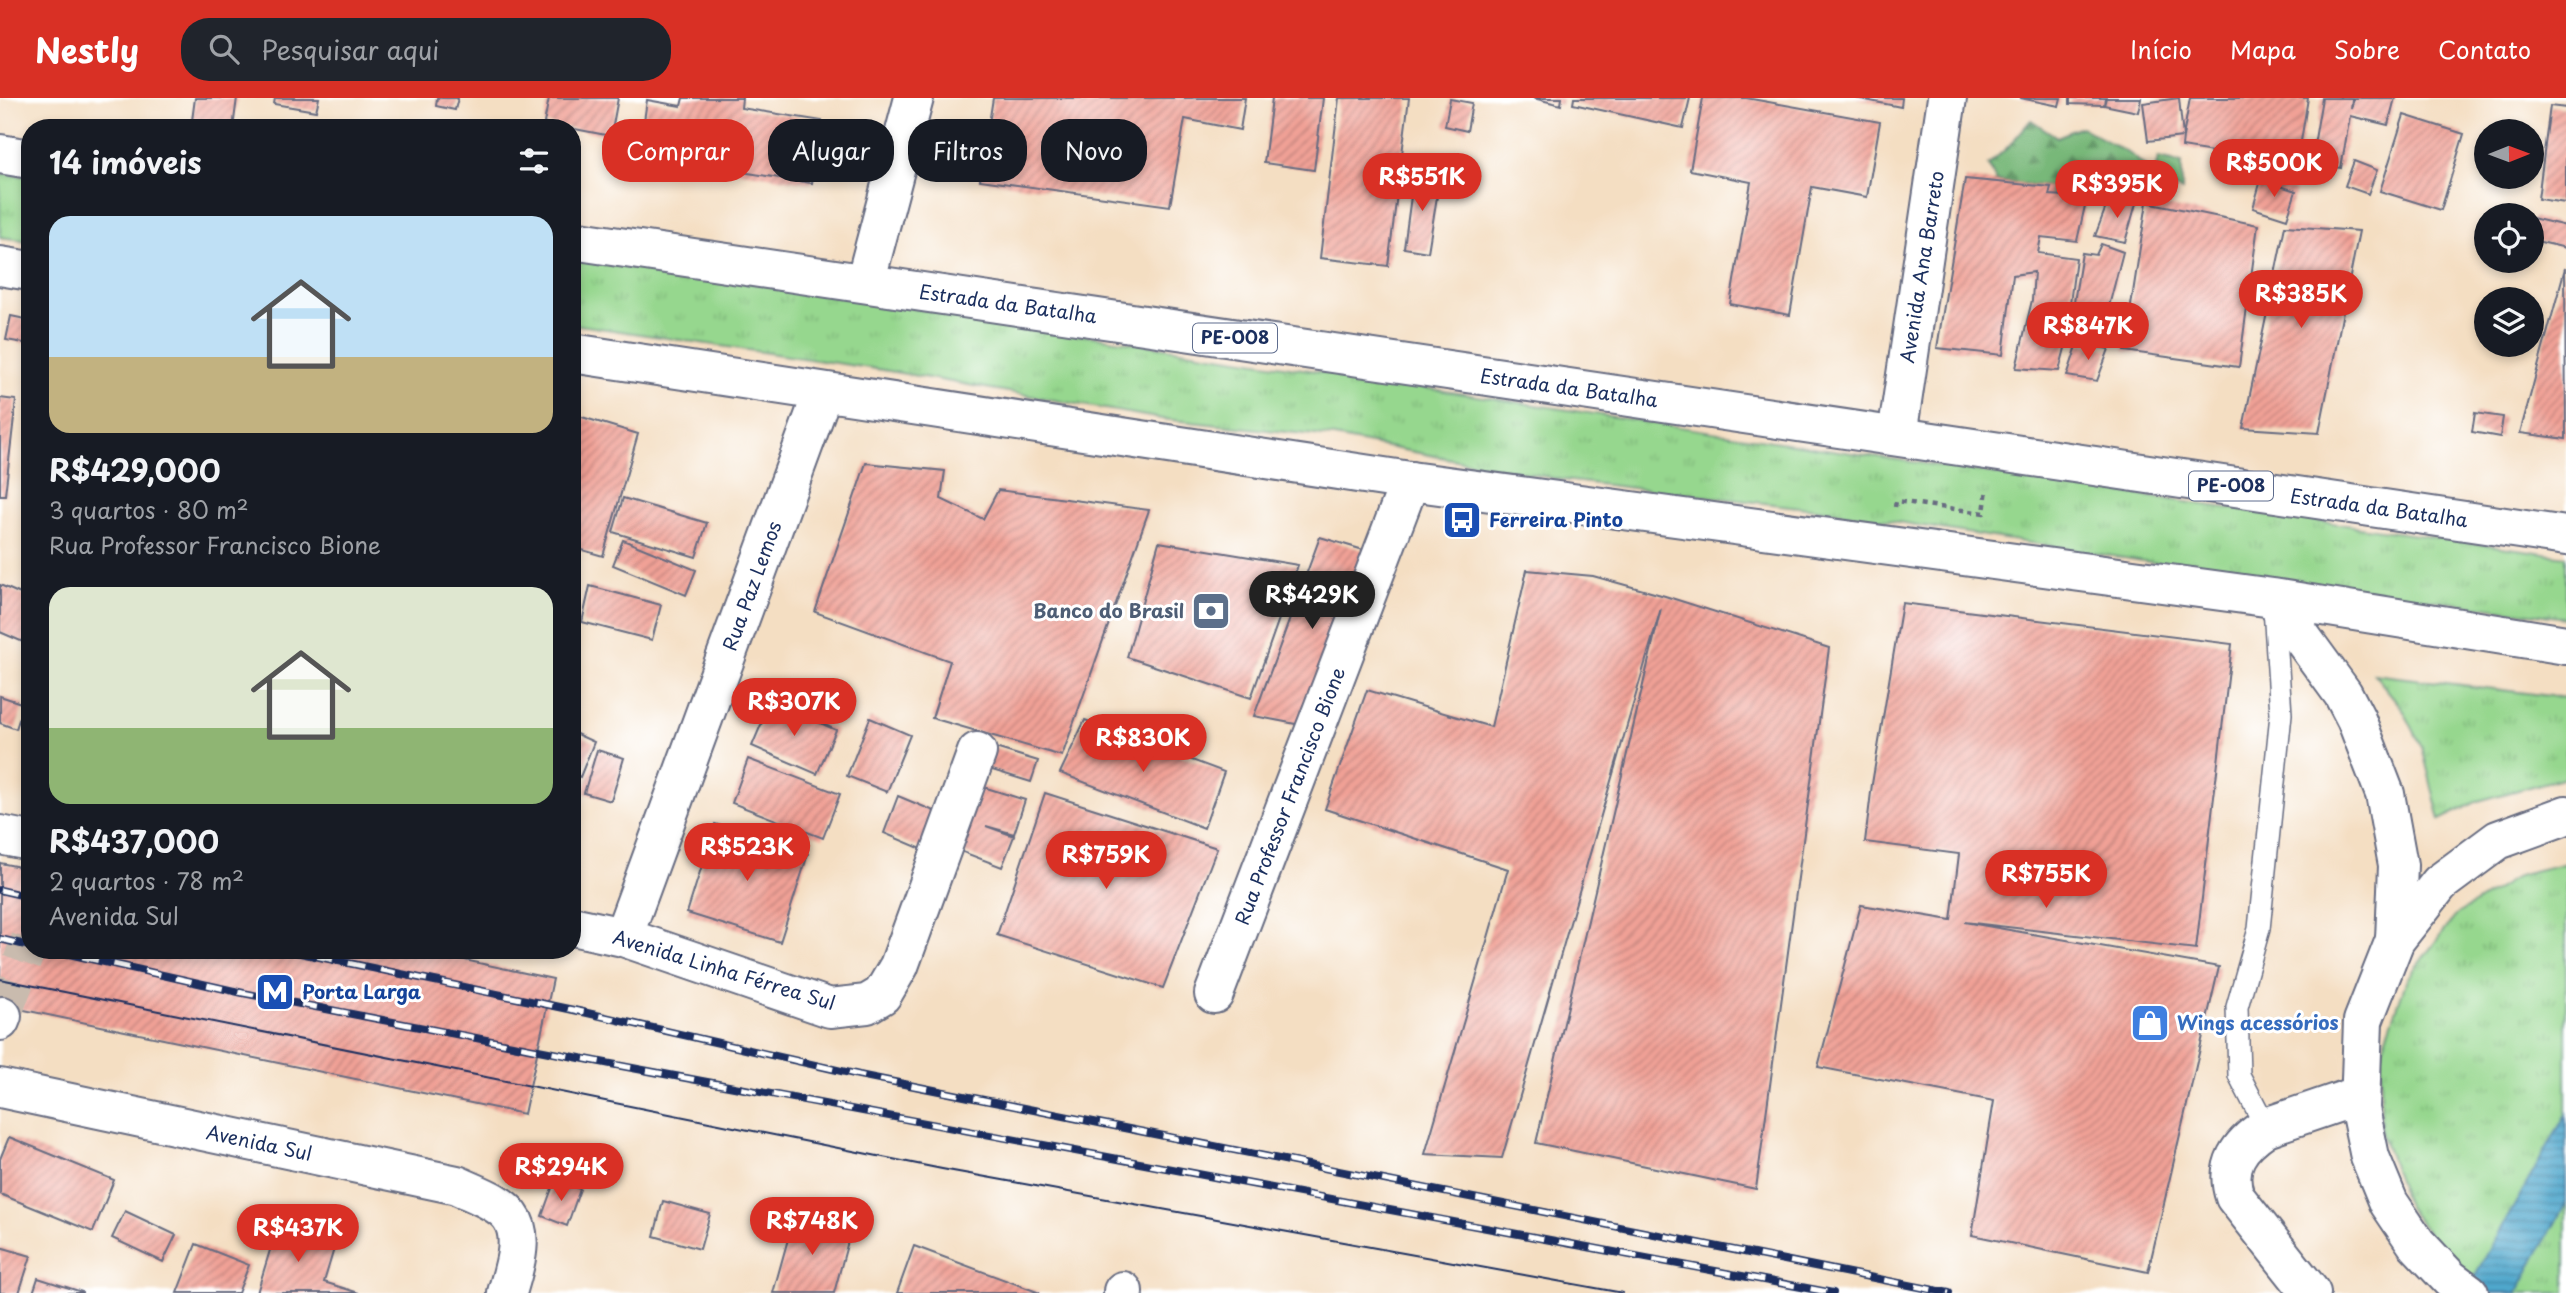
<!DOCTYPE html>
<html lang="pt">
<meta charset="utf-8">
<style>
body{margin:0;font-family:"Playpen Sans",sans-serif;background:#20242c;color:#f1f3f6;height:100vh;display:flex;flex-direction:column;font-size:26px;white-space:nowrap}
*{box-sizing:border-box;margin:0}
p{font-size:23px;color:#9ea1a6}
.icon{flex:none;width:38px;height:38px;fill:none;stroke:currentColor;stroke-width:2;stroke-linecap:round;stroke-linejoin:round}
.map{position:relative;flex:1;overflow:hidden}
.sheet{position:absolute;left:21px;top:21px;width:560px;height:840px;display:flex;flex-direction:column;background:#171b24;border-radius:28px;box-shadow:0 4px 10px #0003}
.sheet>*{flex:none}
.guide{position:absolute;left:602px;top:21px;width:665px;height:63px;display:flex;gap:14px}
.needle{width:46px;rotate:89deg}
.fabs{position:absolute;left:2474px;top:21px;display:grid;gap:14px}
.fabs a{display:grid;place-items:center;width:70px;height:70px;border-radius:50%;background:#171b24;box-shadow:0 4px 10px #0003;font-size:35px}
.price{position:absolute;translate:-50% -60px;padding:0 16px;border-radius:24px;background:#d93025;color:#fff;font-size:23px;line-height:46px;filter:drop-shadow(0 2px 4px #0008)}
.price::after{content:'';position:absolute;left:50%;top:42px;width:21px;height:16px;margin-left:-10px;background:inherit;clip-path:polygon(0 0,100% 0,50% 100%)}
.price.current{background:#222;color:#fff}
ul{padding:0;list-style:none}
li{display:grid;align-content:center;gap:14px;height:371px;padding:0 28px}
li span{display:grid;place-items:center;height:217px;border-radius:21px;color:#555}
li>.icon{margin-inline-start:auto}
span .icon{width:126px;height:126px;fill:#fffc;stroke-width:1}
li b{font-size:30px}
h2{display:flex;justify-content:space-between;align-items:center;height:84px;padding:0 28px;font-size:30px}
.pill{padding:0 24px;border-radius:28px;background:#171b24;box-shadow:0 4px 10px #0003;font-size:24px;line-height:63px}
.pill.current{background:#d93025;color:#fff}
header{display:flex;align-items:center;gap:42px;box-sizing:border-box;height:98px;padding:0 35px;background:#d93025;color:#fff}
header strong{font-size:33px}
nav{display:flex;gap:38px;margin-inline-start:auto;font-size:24px}
.search{width:490px;height:63px;background:#20242c;display:flex;align-items:center;gap:18px;box-sizing:border-box;padding:0 24px;border-radius:28px;color:#9ea1a6;font-size:26px}
.map>svg:first-child{display:block}
.grass{fill:url(#grass-tufts);stroke:#588376;stroke-width:2}
.forest{fill:url(#forest-firs);stroke:#4a746c;stroke-width:2}
.water{fill:url(#water-rules);stroke:#356b95;stroke-width:2}
.building{fill:url(#building-hatch)}
.lines{fill:none;stroke-linecap:round;stroke-linejoin:round}
.secondary-tunnel{stroke:#c9bbae;stroke-width:38;stroke-dasharray:38 19;stroke-linecap:butt}
.service-casing{stroke:#676c81;stroke-width:24}
.minor-casing{stroke:#676c81;stroke-width:42}
.tertiary-casing{stroke:#676c81;stroke-width:42}
.secondary-casing{stroke:#676c81;stroke-width:42}
.trunk-casing{stroke:#676c81;stroke-width:42}
.path{stroke:#676c81;stroke-width:4.5;stroke-dasharray:5 5;stroke-linecap:butt}
.service{stroke:#fff;stroke-width:21}
.minor{stroke:#fff;stroke-width:38}
.tertiary{stroke:#fff;stroke-width:38}
.secondary{stroke:#fff;stroke-width:38}
.trunk{stroke:#fff;stroke-width:38}
.tram{stroke:#1b2f5e;stroke-width:2}
.rail-casing{stroke:#1b2f5e;stroke-width:8}
.rail{stroke:#fff;stroke-width:5;stroke-dasharray:16;stroke-linecap:butt}
.labels{text-anchor:middle;stroke-width:6;stroke-linejoin:round;paint-order:stroke}
.shield{fill:#fff;stroke:#5f6d8e;stroke-width:2}
.shield-label{font-size:18px;font-weight:bold;fill:#1b2f5e}
.street-label{font-size:19px;fill:#1b2f5e;stroke:#fff}
.transit-label{font-size:19px;font-weight:bold;fill:#164399;stroke:#fff;text-anchor:start}
.service-label{font-size:19px;font-weight:bold;fill:#4e5e75;stroke:#fff;text-anchor:end}
.shop-label{font-size:19px;font-weight:bold;fill:#366cbe;stroke:#fff;text-anchor:start}
</style>
<header>
<strong>Nestly</strong>
<div class="search"><svg class="icon" aria-label="search" viewBox="0 0 24 24"><circle cx="10" cy="10" r="6"/><path d="M15 15l6 6"/></svg>Pesquisar aqui</div>
<nav><a>Início</a><a>Mapa</a><a>Sobre</a><a>Contato</a></nav>
</header>
<div class="map">
<svg width="2566" height="1195" viewBox="0 0 2566 1195">
<defs>
<pattern id="grass-tufts" width="24" height="20" patternUnits="userSpaceOnUse" patternTransform="scale(1.75)"><rect width="24" height="20" fill="#96d78e"/><path d="M3 7l-1-3M5 7V3M7 7l1-3M15 17l-1-3M17 17v-4M19 17l1-3" fill="none" stroke="#81b97d"/></pattern>
<pattern id="forest-firs" width="22" height="20" patternUnits="userSpaceOnUse" patternTransform="scale(1.75)"><rect width="22" height="20" fill="#78b879"/><path d="M5 1l3.5 6h-7zM16 11l3.5 6h-7z" fill="#629666"/></pattern>
<pattern id="water-rules" width="6" height="5" patternUnits="userSpaceOnUse" patternTransform="scale(1.75)"><rect width="6" height="5" fill="#4fa7cc"/><path d="M0 2.5h6" fill="none" stroke="#4188a9"/></pattern>
<pattern id="building-hatch" width="6" height="6" patternUnits="userSpaceOnUse" patternTransform="scale(1.75)"><rect width="6" height="6" fill="#f1a196"/><path d="M-1 1l2-2M0 6l6-6M5 7l2-2" fill="none" stroke="#c2847e"/></pattern>
</defs>
<rect width="100%" height="100%" fill="#fff"/>
<filter id="ink" filterUnits="userSpaceOnUse"><feTurbulence type="fractalNoise" baseFrequency=".0143" numOctaves="2"/><feDisplacementMap in="SourceGraphic" scale="14" xChannelSelector="R" yChannelSelector="G"/><feConvolveMatrix kernelMatrix="1 2 1 2 8 2 1 2 1" color-interpolation-filters="sRGB"/></filter>
<filter id="wash" filterUnits="userSpaceOnUse"><feTurbulence type="fractalNoise" baseFrequency=".00686" numOctaves="4" result="noise"/><feDisplacementMap in="SourceGraphic" scale="28" xChannelSelector="R" yChannelSelector="G"/><feGaussianBlur stdDeviation="1.57" result="paint"/><feColorMatrix in="noise" values="0 0 0 0 0 0 0 0 0 0 0 0 0 0 0 0 0 1.4 0 .05"/><feComposite in="paint" operator="in"/></filter>
<g filter="url(#wash)">
<rect width="100%" height="100%" fill="#f4dec2"/>
<path class="grass" d="M0,75l30,4v64l-30,-4z
M572,157c664,104 1328,209 1994,301v62l-404,-54 -346,-55 -253,-29 -229,-43 -172,-18 -279,-49 -311,-46z
M2374,576l192,24v79l-88,24 -38,19 -18,-73 -19,-38z
M2566,765v430h-72l-40,-26 -47,-61 -26,-74v-78l26,-75 48,-63 66,-42z"/>
<path class="forest" d="M2031,22l26,17 24,-10 52,29 21,19 4,-17 24,5v28l-18,-8 -10,7 -7,12 -98,-7 2,-8 -55,-6 -8,-16 20,-18z"/>
<path class="water" d="M2566,1016v89l-49,90h-52z"/>
<g id="blocks">
<path class="building" d="M195,0h42l-4,30h-42z
M275,0h44l-3,13 -42,-7z
M437,0h21l-3,12 -19,-4z
M549,0h69l-7,38 -67,-13z
M683,0h59l-1,10 81,13 -10,62 -173,-27 8,-56 34,6z
M993,0h252l-5,32 -55,-11 -15,87 -190,-26z
M1272,0h51l-9,72 -50,-7z
M1339,0h70l-21,168 -68,-8z
M1533,0h29l-1,7z
M1574,0h116l-7,30 -110,-24z
M1703,0h43l134,24 -13,75 -55,-10 -22,128 -60,-11 21,-122 -61,-12z
M1855,0h47l-1,9z
M2020,0h41l-2,8z
M2070,0h35l-1,7 2,-7h35l-3,14 -34,-7 -34,-1z
M2179,0l4,39 7,-39h118l-11,68 -115,-19 1,-10 -35,4 -5,-38z
M2322,0h30l-1,11 3,-11h41l-7,27 -38,-9 -9,52 -30,-5z
M1450,1l22,4 -5,28 -22,-5z
M2550,8l16,2v95l-28,-4z
M2404,17l60,19 -23,76 -61,-19z
M2354,63l23,9 -9,24 -23,-8z
M1414,76l26,4 -12,74 -24,-4z
M1965,81l86,8 -2,8 38,2 -10,44 -36,-4 -3,16 38,5 -6,45 -1,30 -10,38 -43,-3 16,-68 2,-28 -21,3 -10,80 -66,-7z
M2261,82l35,11 -9,28 -34,-11z
M2109,101l28,1 -12,42 -30,-6z
M2147,104l111,23 -19,142 -115,-16z
M2532,120l34,8v22l-34,-8z
M2285,128l74,5 -40,202 -76,-5z
M2101,146l22,8 -22,85 -32,-4 13,-80 14,2z
M2565,170l1,171 -46,-6z
M11,218l19,4v24l-24,-4z
M2078,245l31,6 -12,32 -30,-5z
M0,300l16,2 -11,95h-5z
M2475,315l28,4 -3,20 -28,-5z
M572,316l66,20 -35,122 -31,-9z
M866,365l79,8 -4,28 42,20 15,-29 151,20 -87,246 -130,-38 18,-57 -135,-49z
M623,400l84,25 -11,34 -83,-25z
M1320,439l50,15 -69,173 -47,-9z
M623,442l73,30 -10,25 -73,-30z
M1159,444l139,23 -47,133 -124,-41z
M1527,472l66,6 72,20 164,52 -73,541 -220,-46 125,-535 -159,550 -77,-4 83,-285 -183,-60 42,-119 124,37z
M0,487l30,13v47l-30,-13z
M590,488l71,19 -9,35 -70,-18z
M1902,505l330,41 -36,305 -232,-27 255,45 -71,305 -176,-37 22,-134 -176,-34 43,-162 90,15 8,-66 -94,-12 7,-58z
M0,598l24,8 -8,25 -16,-6z
M771,603l65,29 -19,44 -65,-28z
M870,620l40,17 -23,57 -40,-16z
M1085,622l139,52 -20,56 -144,-55z
M572,634l22,10 -14,35 -8,-3z
M992,649l46,14 -7,21 -45,-14z
M597,652l27,8 -13,43 -27,-8z
M748,661l92,35 -17,44 -91,-35z
M977,687l48,15 -11,34 -28,-8 28,10 -12,31 -42,-16z
M1045,695l172,55 -54,140 -166,-53z
M898,698l48,20 -15,37 -47,-20z
M715,726l93,30 -28,88 -93,-29z
M0,765l30,6v81h388l135,29 -29,135 -524,-109z
M9,1039l105,43 -21,52 -93,-38v-35z
M555,1082l25,9 -13,37 -25,-10z
M663,1103l47,13 -10,35 -46,-13z
M125,1113l51,24 -13,27 -51,-24z
M795,1116l56,16 -17,63h-61z
M278,1126l58,18 -12,40 35,11h-102z
M196,1146l53,21 -11,28h-61z
M914,1148l126,47h-143z
M0,1149l31,9 -12,37h-19z
M38,1180l44,14v1h-49z"/>
</g>
</g>
<g filter="url(#ink)">
<use href="#blocks" fill-opacity="0" stroke="#676c81" stroke-width="2"/>
<g class="lines">
<path class="secondary-tunnel" d="M2,918l28,-76"/>
<g class="service-casing">
<path id="service" d="M2266,1029l-27,-52 -2,-68 22,-78 22,-215 -7,-106"/>
</g>
<g class="minor-casing">
<path id="minor" d="M865,185l49,-185
M0,737l30,6
M572,828l51,11 207,71 37,-4 15,-9 17,-29 78,-214
M623,839l200,-545
M1214,896l196,-513
M0,990l457,97c16,8 42,16 53,31 16,21 3,55 -3,77
M1123,1195v-2"/>
</g>
<g class="tertiary-casing">
<path id="tertiary" d="M1897,338l50,-338"/>
</g>
<g class="secondary-casing">
<path id="secondary" d="M0,923l2,-5
M2311,1195l-76,-96c-11,-32 4,-52 31,-70l94,-32
M2469,1195l-19,-14 -34,-36 -27,-40 -19,-46 -10,-48 3,-88 32,-81 45,-57 58,-43 68,-25"/>
</g>
<g class="trunk-casing">
<path id="trunk" d="M0,56l30,5
M572,142l1994,296
M0,168l30,5
M572,255l838,128 863,117 293,47
M2273,500l70,96 13,25 29,75 13,71 -3,75"/>
</g>
<path class="path" d="M1895,409l1,-6 88,12 3,-25"/>
<use href="#service" class="service"/>
<use href="#minor" class="minor"/>
<use href="#tertiary" class="tertiary"/>
<use href="#secondary" class="secondary"/>
<use href="#trunk" class="trunk"/>
<path class="tram" d="M0,881l942,190 681,124"/>
<g class="rail-casing">
<path id="rail" d="M0,792l30,7
M0,841l30,7
M51,852l192,43 368,71 1222,229
M286,852l297,62 276,63 1090,218"/>
</g>
<use href="#rail" class="rail"/>
</g>
</g>
<defs>
<g id="bus-square" transform="scale(2.0125)"><rect x="-9" y="-9" width="18" height="18" rx="4" fill="#1a4fb4" stroke="#fff"/><path d="M-5-6H5V4H4V6H2V4H-2V6H-4V4H-5ZM-3.5-4V0h7V-4ZM-3.5 1.2v1.5H-2V1.2ZM2 1.2v1.5H3.5V1.2Z" fill="#fff"/></g>
<g id="bank-square" transform="scale(2.0125)"><rect x="-9" y="-9" width="18" height="18" rx="4" fill="#5c6f8a" stroke="#fff"/><path d="M-6-4H6V4H-6ZM0-2.3a2.3 2.3 0 1 0 0 4.6a2.3 2.3 0 1 0 0-4.6Z" fill="#fff"/></g>
<g id="metro-square" transform="scale(2.0125)"><rect x="-9" y="-9" width="18" height="18" rx="4" fill="#1a4fb4" stroke="#fff"/><path d="M-5.5 5V-5H-3L0 0L3-5H5.5V5H3V-.5L0 4L-3-.5V5Z" fill="#fff"/></g>
<g id="shop-square" transform="scale(2.0125)"><rect x="-9" y="-9" width="18" height="18" rx="4" fill="#3f7fe0" stroke="#fff"/><path d="M-5-2.5h2.3a2.7 3.5 0 0 1 5.4 0H5L5.5 6h-11ZM-1.5-2.5h3a1.5 2.3 0 0 0-3 0Z" fill="#fff"/></g>
</defs>
<g fill-rule="evenodd">
<use href="#bus-square" x="1462" y="422"/>
<use href="#bank-square" x="1211" y="513"/>
<use href="#metro-square" x="275" y="894"/>
<use href="#shop-square" x="2150" y="925"/>
</g>
<g class="labels">
<g class="shield">
<rect x="1193" y="225.5" width="84" height="29" rx="5"/>
<rect x="2189" y="373.5" width="84" height="29" rx="5"/>
</g>
<g class="shield-label">
<text x="1235" y="246">PE-008</text>
<text x="2231" y="394">PE-008</text>
</g>
<g class="street-label">
<text transform="translate(1922 169) rotate(-81)" y="7">Avenida Ana Barreto</text>
<text transform="translate(1008 206) rotate(8)" y="7">Estrada da Batalha</text>
<text transform="translate(1569 290) rotate(8)" y="7">Estrada da Batalha</text>
<text transform="translate(2379 410) rotate(8)" y="7">Estrada da Batalha</text>
<text transform="translate(752 488) rotate(-70)" y="7">Rua Paz Lemos</text>
<text transform="translate(1290 698) rotate(-69)" y="7">Rua Professor Francisco Bione</text>
<text transform="translate(724 872) rotate(17)" y="7">Avenida Linha Férrea Sul</text>
<text transform="translate(259 1045) rotate(12)" y="7">Avenida Sul</text>
</g>
<g class="transit-label">
<text x="1489" y="429">Ferreira Pinto</text>
<text x="302" y="901">Porta Larga</text>
</g>
<g class="service-label">
<text x="1184" y="520">Banco do Brasil</text>
</g>
<g class="shop-label">
<text x="2177" y="932">Wings acessórios</text>
</g>
</g>
</svg>
<div class="fabs">
<a><svg class="needle" viewBox="-14 -14 28 28"><path d="M0-13l5 13h-10z" fill="#e53935"/><path d="M0 13l5-13h-10z" fill="#9ea1a6"/></svg></a>
<a><svg class="icon" aria-label="locate" viewBox="0 0 24 24"><circle cx="12" cy="12" r="6"/><path d="M12 2v4M12 18v4M2 12h4M18 12h4"/></svg></a>
<a><svg class="icon" aria-label="layers" viewBox="0 0 24 24"><path d="M12 4l9 5-9 5-9-5zM3 14l9 5 9-5"/></svg></a>
</div>
<b class="price" style="left:2274px;top:101px">R$500K</b>
<b class="price" style="left:1422px;top:115px">R$551K</b>
<b class="price" style="left:2117px;top:122px">R$395K</b>
<b class="price" style="left:2301px;top:232px">R$385K</b>
<b class="price" style="left:2088px;top:264px">R$847K</b>
<b class="price current" style="left:1312px;top:533px">R$429K</b>
<b class="price" style="left:794px;top:640px">R$307K</b>
<b class="price" style="left:1143px;top:676px">R$830K</b>
<b class="price" style="left:747px;top:785px">R$523K</b>
<b class="price" style="left:1106px;top:793px">R$759K</b>
<b class="price" style="left:2046px;top:812px">R$755K</b>
<b class="price" style="left:561px;top:1105px">R$294K</b>
<b class="price" style="left:812px;top:1159px">R$748K</b>
<b class="price" style="left:298px;top:1166px">R$437K</b>
<div class="guide">
<a class="pill current">Comprar</a>
<a class="pill">Alugar</a>
<a class="pill">Filtros</a>
<a class="pill">Novo</a>
</div>
<section class="sheet">
<h2>14 imóveis<svg class="icon" aria-label="filters" viewBox="0 0 24 24"><path d="M4 7h16M4 17h16"/><circle cx="9" cy="7" r="2"/><circle cx="15" cy="17" r="2"/></svg></h2>
<ul>
<li><span style="background:linear-gradient(#bfe0f5 65%,#c2b280 0)"><svg class="icon" aria-label="home" viewBox="0 0 24 24"><path d="M3 11l9-7 9 7M6 9v11h12V9"/></svg></span><div><b>R$429,000</b><p>3 quartos · 80 m²</p><p>Rua Professor Francisco Bione</p></div></li>
<li><span style="background:linear-gradient(#dfe7d0 65%,#8fb573 0)"><svg class="icon" aria-label="home" viewBox="0 0 24 24"><path d="M3 11l9-7 9 7M6 9v11h12V9"/></svg></span><div><b>R$437,000</b><p>2 quartos · 78 m²</p><p>Avenida Sul</p></div></li>
</ul>
</section>
</div>
